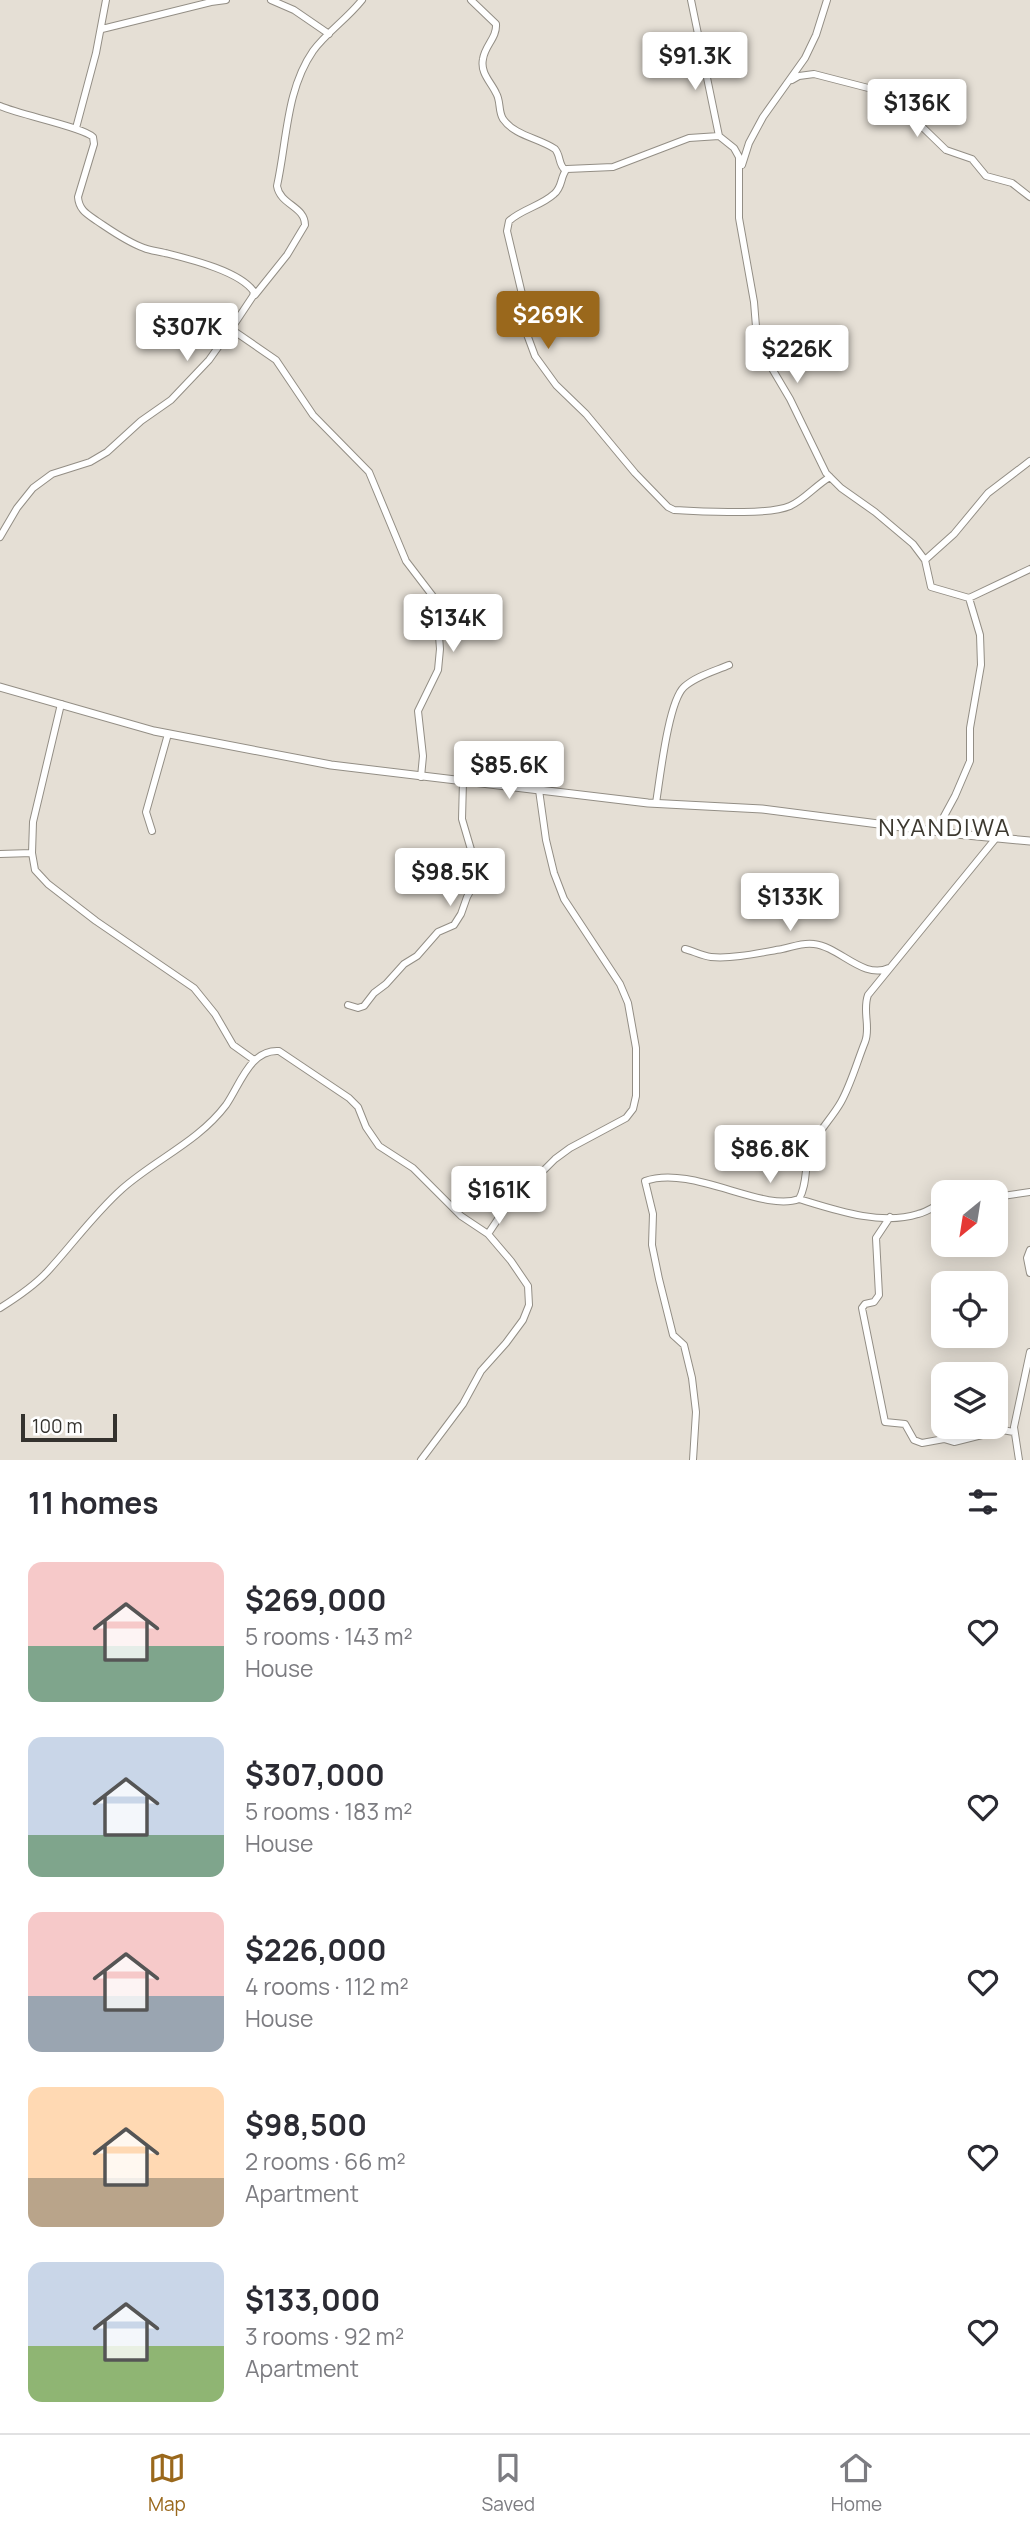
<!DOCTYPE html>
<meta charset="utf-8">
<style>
body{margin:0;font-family:Manrope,sans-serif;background:#f2f2f3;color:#2b2b33;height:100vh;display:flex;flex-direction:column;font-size:26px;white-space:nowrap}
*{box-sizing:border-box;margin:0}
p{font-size:23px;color:#7c7c81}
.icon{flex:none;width:38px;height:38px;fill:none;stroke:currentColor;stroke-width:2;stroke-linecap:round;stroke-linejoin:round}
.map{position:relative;height:1460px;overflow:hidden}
.drawer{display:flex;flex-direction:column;background:#fff;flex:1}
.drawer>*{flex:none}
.needle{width:46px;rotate:210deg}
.fabs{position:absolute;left:931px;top:1180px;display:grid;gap:14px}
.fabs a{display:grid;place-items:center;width:77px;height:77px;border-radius:14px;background:#fff;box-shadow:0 4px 18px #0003;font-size:35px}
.scale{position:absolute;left:21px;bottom:18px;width:96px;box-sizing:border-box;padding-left:7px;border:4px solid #34322e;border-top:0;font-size:19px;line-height:24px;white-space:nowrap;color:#34322e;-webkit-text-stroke:5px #fff;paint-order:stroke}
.price{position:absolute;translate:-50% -60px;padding:0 16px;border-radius:7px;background:#fff;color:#222;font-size:23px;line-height:46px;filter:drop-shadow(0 2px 4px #0008)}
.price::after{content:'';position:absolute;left:50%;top:42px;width:21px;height:16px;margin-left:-10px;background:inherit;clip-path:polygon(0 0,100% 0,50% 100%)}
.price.selected{background:#9a681c;color:#fff}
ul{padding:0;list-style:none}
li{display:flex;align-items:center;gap:21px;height:175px;padding:0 28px}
li span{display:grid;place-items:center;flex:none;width:196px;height:140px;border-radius:14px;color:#555}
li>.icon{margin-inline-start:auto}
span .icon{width:84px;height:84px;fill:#fffc;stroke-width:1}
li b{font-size:30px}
h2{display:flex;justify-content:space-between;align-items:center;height:84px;padding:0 28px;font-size:30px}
.menu{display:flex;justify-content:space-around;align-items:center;height:98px;border-top:2px solid #e1e1e2;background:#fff;font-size:19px;color:#7c7c81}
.menu a{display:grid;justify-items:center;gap:4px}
.menu .selected{color:#9a681c}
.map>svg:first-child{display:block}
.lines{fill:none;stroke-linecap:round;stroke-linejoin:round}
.minor-casing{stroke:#938e85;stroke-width:8}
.tertiary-casing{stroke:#938e85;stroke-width:9}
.minor{stroke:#fff;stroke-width:6}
.tertiary{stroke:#fff;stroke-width:7}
.labels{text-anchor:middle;stroke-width:7;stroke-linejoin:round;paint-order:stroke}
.quarter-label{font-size:24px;letter-spacing:2px;fill:#3d3930;stroke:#fff}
</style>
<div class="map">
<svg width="1030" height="1460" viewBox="0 0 1030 1460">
<rect width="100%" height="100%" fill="#e5dfd5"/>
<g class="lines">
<g class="minor-casing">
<path id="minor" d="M271,0l23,10 35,24
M471,0l25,24c1,14 -11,21 -13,35 -3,14 8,23 13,34 5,8 2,18 7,26 12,17 36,19 52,30 6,7 3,15 10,21
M691,0l28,136 15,12 5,9v61l15,84 3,37 4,11 29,49 36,74 15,15 34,24 38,32 12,16 6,27 38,11 11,37 1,30 -11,63v33l-15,35 -19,35
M102,29l109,-27 15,-2
M792,80l7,-4 15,-2 62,16 35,26 35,34 26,9 14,17 26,7 18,14
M0,106c20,9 83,21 93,31l1,7 -16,53c1,13 9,17 19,24 15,10 30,21 47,27 7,3 14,3 21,5 24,6 75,18 89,39l-1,4 -22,33 45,31 37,55 56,57 37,89 29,38 -5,16 9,21 1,13 -2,21 -20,41 5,45 -2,21
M76,128l20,-75 10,-53
M719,136l-30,2 -76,29 -46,2c-7,7 -4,18 -13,25 -13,12 -32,15 -45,27l-2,10 15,63 3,35 10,27 21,29 30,29 49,59 33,34 6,3c28,1 92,6 116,-4 14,-6 26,-21 40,-29
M742,165l7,-22 14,-26 42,-59 11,-23 11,-35
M255,295l32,-40 18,-30c0,-19 -25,-20 -28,-39 10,-45 9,-96 36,-135 13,-18 34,-32 49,-51
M0,537l17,-29 16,-20 19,-14 38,-12 17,-10 34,-31 30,-21 38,-40 22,-31
M925,560l29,-26 34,-41 42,-32
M969,598l61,-29
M61,704l-28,118 -1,31 3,17 13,14 48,37 98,67 21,26 18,31 21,15
M656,803c4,-24 12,-101 28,-116 12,-11 31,-16 45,-22
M152,831l-6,-19 22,-78
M0,854l32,-1
M685,949c8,2 17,7 26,8 22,2 48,-4 71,-8 10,-2 21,-7 32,-5 26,3 49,36 75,24
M348,1005l10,3 6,-2 10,-13 12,-9 18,-20 13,-8 21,-24 16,-7 7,-11 6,-17 9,-17 1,-10 -15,-51 1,-38
M996,1197l34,-5
M799,1199c36,11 82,27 119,15 9,-2 17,-8 25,-12
M890,1217l-14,21 3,57 -5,7 -9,2 -3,4 23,114 20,2 9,16 8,3 22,-4 10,3 48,-12 12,2
M488,1234l30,-45 17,-10 20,-20 15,-11 56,-30 7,-9 3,-13v-48l-8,-45 -8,-19 -56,-85 -10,-26 -8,-33 -7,-50
M1030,1250l-3,8 3,15
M0,1308c16,-10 33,-21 47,-36 25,-27 47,-58 75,-83 34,-30 76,-47 104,-84 14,-20 24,-56 53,-54l70,47 9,9 8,20 13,19 34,22 48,48 27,18 23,27 17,25 1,19 -6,15 -17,23 -25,28 -18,33 -42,56
M693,1460l3,-48 -4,-34 -8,-33 -11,-10 -14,-56 -7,-34 1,-31 -8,-33c47,-17 118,32 154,18 9,-15 5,-36 12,-52 8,-17 21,-29 30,-45 10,-18 16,-40 24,-60 6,-15 -3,-31 3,-47l128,-157
M1019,1460l-5,-33 16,-75"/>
</g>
<g class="tertiary-casing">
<path id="tertiary" d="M0,687l154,44 177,34 317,38 114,6 194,25 74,7"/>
</g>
<use href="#minor" class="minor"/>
<use href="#tertiary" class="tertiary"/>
</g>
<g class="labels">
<g class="quarter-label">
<text x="945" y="836">NYANDIWA</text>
</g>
</g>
</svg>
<div class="fabs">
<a><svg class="needle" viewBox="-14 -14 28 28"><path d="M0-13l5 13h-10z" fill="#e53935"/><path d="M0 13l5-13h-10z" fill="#7c7c81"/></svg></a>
<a><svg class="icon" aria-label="locate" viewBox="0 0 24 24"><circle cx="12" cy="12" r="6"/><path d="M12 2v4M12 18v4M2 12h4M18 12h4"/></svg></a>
<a><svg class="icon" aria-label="layers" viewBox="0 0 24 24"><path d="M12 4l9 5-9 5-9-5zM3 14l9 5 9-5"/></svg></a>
</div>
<div class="scale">100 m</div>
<b class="price" style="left:695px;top:92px">$91.3K</b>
<b class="price" style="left:917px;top:139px">$136K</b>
<b class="price selected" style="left:548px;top:351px">$269K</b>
<b class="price" style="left:187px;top:363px">$307K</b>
<b class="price" style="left:797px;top:385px">$226K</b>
<b class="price" style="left:453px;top:654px">$134K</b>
<b class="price" style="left:509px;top:801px">$85.6K</b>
<b class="price" style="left:450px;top:908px">$98.5K</b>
<b class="price" style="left:790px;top:933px">$133K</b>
<b class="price" style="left:770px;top:1185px">$86.8K</b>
<b class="price" style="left:499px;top:1226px">$161K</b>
</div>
<section class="drawer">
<h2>11 homes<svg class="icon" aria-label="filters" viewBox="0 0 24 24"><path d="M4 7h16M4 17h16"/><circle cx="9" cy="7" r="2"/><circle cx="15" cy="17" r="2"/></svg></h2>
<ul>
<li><span style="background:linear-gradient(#f6c9c9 60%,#7fa58c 0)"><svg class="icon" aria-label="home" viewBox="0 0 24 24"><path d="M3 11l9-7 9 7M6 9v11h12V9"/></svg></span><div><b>$269,000</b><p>5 rooms · 143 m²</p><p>House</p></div><svg class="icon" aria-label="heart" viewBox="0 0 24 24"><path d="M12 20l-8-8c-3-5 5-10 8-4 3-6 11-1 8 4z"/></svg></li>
<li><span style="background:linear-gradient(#c9d6e8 70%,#7fa58c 0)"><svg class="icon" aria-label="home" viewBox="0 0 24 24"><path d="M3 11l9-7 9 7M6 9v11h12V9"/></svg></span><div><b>$307,000</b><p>5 rooms · 183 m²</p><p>House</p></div><svg class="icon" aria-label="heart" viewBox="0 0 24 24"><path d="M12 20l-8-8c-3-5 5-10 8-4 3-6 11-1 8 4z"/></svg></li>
<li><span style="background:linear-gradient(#f6c9c9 60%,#9aa5b1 0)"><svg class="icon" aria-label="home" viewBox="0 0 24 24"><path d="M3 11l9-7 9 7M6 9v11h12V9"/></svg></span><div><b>$226,000</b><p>4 rooms · 112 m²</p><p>House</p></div><svg class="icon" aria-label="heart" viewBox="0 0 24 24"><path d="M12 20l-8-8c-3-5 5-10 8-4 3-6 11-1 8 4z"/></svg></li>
<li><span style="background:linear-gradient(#ffd9b3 65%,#b9a48a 0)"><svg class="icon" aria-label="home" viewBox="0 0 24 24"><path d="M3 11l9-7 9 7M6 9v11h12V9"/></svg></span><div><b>$98,500</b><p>2 rooms · 66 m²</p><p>Apartment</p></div><svg class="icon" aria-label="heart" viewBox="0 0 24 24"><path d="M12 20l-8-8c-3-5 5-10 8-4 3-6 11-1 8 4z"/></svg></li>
<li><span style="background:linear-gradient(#c9d6e8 60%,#8fb573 0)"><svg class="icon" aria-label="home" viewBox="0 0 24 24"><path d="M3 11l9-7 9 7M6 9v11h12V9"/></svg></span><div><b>$133,000</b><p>3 rooms · 92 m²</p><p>Apartment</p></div><svg class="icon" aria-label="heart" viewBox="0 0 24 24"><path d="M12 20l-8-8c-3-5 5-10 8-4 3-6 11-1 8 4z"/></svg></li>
</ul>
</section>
<nav class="menu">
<a class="selected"><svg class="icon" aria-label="map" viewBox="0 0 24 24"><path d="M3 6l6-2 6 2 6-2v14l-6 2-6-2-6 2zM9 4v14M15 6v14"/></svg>Map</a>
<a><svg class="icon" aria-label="saved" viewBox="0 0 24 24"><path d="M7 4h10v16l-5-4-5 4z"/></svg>Saved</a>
<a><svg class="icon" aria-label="home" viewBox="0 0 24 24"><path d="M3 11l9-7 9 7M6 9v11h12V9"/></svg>Home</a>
</nav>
